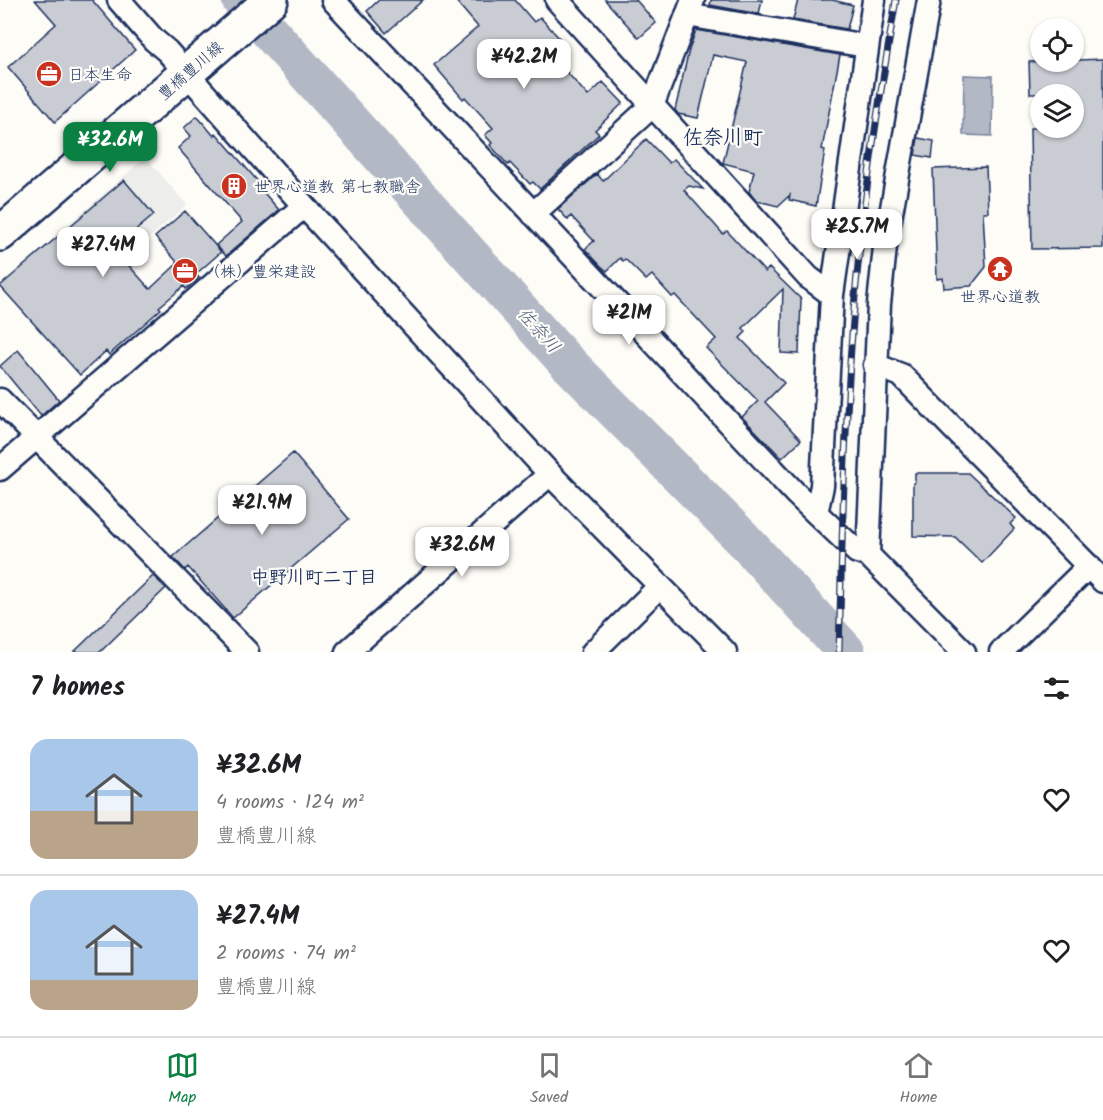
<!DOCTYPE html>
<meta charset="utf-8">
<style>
body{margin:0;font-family:Kalam,"Klee One",sans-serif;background:#f2f2f2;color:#202124;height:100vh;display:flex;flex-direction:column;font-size:22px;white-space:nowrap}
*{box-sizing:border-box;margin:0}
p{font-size:20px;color:#757577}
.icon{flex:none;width:33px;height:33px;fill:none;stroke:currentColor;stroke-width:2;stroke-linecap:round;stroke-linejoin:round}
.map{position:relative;height:652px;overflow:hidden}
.side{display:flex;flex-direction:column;background:#fff;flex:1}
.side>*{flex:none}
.controls{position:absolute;left:1030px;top:18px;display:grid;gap:12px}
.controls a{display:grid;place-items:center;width:54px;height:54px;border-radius:50%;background:#fff;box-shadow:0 2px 4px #0004;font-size:30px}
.price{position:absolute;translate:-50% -51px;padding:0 14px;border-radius:12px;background:#fff;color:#222;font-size:20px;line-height:39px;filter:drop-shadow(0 2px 3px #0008)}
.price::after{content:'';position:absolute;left:50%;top:36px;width:18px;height:14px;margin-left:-9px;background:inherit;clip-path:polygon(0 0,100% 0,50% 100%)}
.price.selected{background:#0b8043;color:#fff}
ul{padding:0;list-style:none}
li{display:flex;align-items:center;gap:18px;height:150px;padding:0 30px}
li+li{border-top:2px solid #e0e0e0}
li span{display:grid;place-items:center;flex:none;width:168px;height:120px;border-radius:18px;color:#555}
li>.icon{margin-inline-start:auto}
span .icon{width:72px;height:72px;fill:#fffc;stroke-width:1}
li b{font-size:26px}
h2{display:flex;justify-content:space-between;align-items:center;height:72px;padding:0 30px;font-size:26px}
.dock{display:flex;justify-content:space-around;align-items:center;height:84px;border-top:2px solid #e0e0e0;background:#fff;font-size:16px;color:#757577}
.dock a{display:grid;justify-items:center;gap:3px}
.dock .selected{color:#0b8043}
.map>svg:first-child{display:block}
.built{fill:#edeeec}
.water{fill:#b3b8c5;stroke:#76819c;stroke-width:1.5}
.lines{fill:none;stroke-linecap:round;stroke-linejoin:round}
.river{stroke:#b3b8c5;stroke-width:39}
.building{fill:#c9ccd3;stroke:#1b2f5e;stroke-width:1.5}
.minor-casing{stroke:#1b2f5e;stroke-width:27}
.secondary-casing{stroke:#1b2f5e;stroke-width:38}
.minor{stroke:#fdfcf7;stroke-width:22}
.secondary{stroke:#fdfcf7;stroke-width:33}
.rail-casing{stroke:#1b2f5e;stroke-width:7}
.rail{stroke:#fdfcf7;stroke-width:4.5;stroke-dasharray:14;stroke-linecap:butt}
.labels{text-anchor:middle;stroke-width:4.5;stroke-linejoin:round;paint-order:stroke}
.street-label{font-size:16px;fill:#1b2f5e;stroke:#fdfcf7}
.poi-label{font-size:16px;fill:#1b2f5e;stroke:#fdfcf7;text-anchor:start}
.water-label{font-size:18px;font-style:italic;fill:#49587d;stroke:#fdfcf7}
.neighbourhood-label{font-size:18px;font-weight:bold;fill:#1b2f5e;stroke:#fdfcf7}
.quarter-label{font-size:20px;font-weight:bold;fill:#1b2f5e;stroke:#fdfcf7}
</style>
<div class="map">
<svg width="1103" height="652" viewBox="0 0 1103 652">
<rect width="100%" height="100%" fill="#fdfcf7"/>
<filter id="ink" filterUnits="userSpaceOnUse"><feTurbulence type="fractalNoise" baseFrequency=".0167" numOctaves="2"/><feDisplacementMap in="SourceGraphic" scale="12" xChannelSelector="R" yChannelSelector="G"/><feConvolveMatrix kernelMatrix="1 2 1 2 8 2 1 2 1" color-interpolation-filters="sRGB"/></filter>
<g filter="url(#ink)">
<path class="built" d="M146,157l41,48 -82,72 -42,-48z"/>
<path class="water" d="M964,75l29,1 -1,60 -29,-1z"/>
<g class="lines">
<path class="river" d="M241,0l322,358 178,179 105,115"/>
</g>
<path class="building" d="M35,0h57l43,50 -80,72 -47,-55 48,-43z
M379,0h44l-37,33 -19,-22z
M455,0h60l19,22 6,-5 21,23 -13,11 40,45 15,-14 20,21 -28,27 4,4 -59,55 -7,-7 -3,2 -20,-21 -2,2 -18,-20 2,-2 -7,-8 8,-7 -28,-31 -2,2 -29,-34 44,-38z
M605,0h31l20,23 -17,15z
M711,0h51l-3,14 -49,-9z
M798,0h34l21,5 -6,24 -54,-9z
M696,30l144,25 -18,94 3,1 -9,56 -27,-6 1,-5 -12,11 -20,-5 -9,-9 5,-21 -31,-8 24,-101 -34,-7 -15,63 -20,-4 -3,-4 14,-60z
M1103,59v189l-71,1 -2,-121h44v-34h-44l-1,-32z
M197,116l17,20 2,-3 51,59 -2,2 14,16 -53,46 -10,-11 26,-23 -64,-74 13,-12 -7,-8z
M918,138l16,3 -2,17 -17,-3z
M646,139l23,24 5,-4 29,30 -14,-3 -5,4 39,44 4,-3 38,41 4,-4 32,31 -2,55 -18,-1 2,-64 -40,39 3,4 -6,6 44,45 -19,19 36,38 -19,18 -40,-41 16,-16 -52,-53 10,-9 -41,-44 -3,2 -20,-22 -6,5 -21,-21 -2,2 -3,-3 -13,13 -7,-6 -15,-16 9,-8 -23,-25 -3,4 -10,-11 39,-35 6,7z
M986,167l2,45h-5l3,55 -15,19 -27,2 -1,-10 -6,1 -4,-110z
M124,180l30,35 -40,34 36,40 28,-26 -23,-26 30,-26 36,41 -25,22 3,4 -13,11 -2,-3 -25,21 2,2 -52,46 -3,-4 -26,24 -80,-89z
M18,350l41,50 -18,16 -41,-50z
M293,453l56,66 -116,99 -45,-51 -3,3 -12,-13z
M915,473h53l48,45 -6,6 4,5 -32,34 -27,-26 -42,-1v-53l2,-1z
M153,576l13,12 -66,64h-26z"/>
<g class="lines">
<g class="minor-casing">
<path id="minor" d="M119,0l35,40 13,11 137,155 246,268 175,178
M333,0l463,494 61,58 11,3 96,97
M557,0l251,277 24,18
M687,15l179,31
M533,214l119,-108 41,-106
M875,365l26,10 202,206
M0,400l247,252
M0,469l304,-263
M816,513l6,-27 10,-191 42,-295
M868,555l11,-251 6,-57 44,-247
M347,652l203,-178
M593,652l67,-66
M1001,652l88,-86"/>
</g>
<g class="secondary-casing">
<path id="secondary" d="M0,234l271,-234"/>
</g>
<use href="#minor" class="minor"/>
<use href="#secondary" class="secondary"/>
<g class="rail-casing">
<path id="rail" d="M839,652c3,-106 5,-212 13,-318 8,-113 25,-223 44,-334"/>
</g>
<use href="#rail" class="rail"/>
</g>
</g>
<defs>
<g id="office-disc" transform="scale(1.35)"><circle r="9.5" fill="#c8321e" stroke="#fdfcf7"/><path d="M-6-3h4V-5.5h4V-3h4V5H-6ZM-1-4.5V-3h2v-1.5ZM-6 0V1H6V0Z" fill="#fff"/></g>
<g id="building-disc" transform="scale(1.35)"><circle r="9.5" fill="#c8321e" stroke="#fdfcf7"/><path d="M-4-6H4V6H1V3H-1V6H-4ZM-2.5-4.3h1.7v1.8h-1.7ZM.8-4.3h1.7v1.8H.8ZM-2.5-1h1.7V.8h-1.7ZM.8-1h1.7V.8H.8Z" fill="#fff"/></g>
<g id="temple-disc" transform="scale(1.35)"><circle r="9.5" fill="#c8321e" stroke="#fdfcf7"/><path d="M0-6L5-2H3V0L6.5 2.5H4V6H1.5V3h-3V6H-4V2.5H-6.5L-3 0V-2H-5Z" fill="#fff"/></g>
</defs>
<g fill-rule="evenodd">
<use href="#office-disc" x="49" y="74"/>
<use href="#building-disc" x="234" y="186"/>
<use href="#temple-disc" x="1000" y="269"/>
<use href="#office-disc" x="185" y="271"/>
</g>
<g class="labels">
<g class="street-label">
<text transform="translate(190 70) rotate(-41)" y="6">豊橋豊川線</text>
</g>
<g class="poi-label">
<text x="68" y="80">日本生命</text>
<text x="254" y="192">世界心道教 第七教職舎</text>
<text x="204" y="277">（株）豊栄建設</text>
<text x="1000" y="302" text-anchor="middle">世界心道教</text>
</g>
<g class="water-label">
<text transform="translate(539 330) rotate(48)" y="6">佐奈川</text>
</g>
<g class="neighbourhood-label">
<text x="314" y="583">中野川町二丁目</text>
</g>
<g class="quarter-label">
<text x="723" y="144">佐奈川町</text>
</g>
</g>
</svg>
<div class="controls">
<a><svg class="icon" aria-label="locate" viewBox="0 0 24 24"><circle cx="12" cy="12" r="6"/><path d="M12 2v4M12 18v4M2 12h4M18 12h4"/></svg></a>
<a><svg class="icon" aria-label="layers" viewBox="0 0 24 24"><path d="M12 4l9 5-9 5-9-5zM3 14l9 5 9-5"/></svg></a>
</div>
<b class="price" style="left:524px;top:90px">¥42.2M</b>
<b class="price selected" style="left:110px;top:173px">¥32.6M</b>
<b class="price" style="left:857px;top:260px">¥25.7M</b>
<b class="price" style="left:103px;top:278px">¥27.4M</b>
<b class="price" style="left:629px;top:346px">¥21M</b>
<b class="price" style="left:262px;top:536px">¥21.9M</b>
<b class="price" style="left:462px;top:578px">¥32.6M</b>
</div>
<section class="side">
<h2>7 homes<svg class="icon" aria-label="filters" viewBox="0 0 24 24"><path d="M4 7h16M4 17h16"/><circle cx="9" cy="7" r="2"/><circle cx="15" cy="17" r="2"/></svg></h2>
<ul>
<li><span style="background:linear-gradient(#a9c7e8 60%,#b9a48a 0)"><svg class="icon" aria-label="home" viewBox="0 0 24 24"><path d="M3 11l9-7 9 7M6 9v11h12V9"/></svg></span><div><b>¥32.6M</b><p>4 rooms · 124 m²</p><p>豊橋豊川線</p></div><svg class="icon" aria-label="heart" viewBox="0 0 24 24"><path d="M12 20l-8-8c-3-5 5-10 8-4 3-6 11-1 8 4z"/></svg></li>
<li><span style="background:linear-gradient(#a9c7e8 75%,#b9a48a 0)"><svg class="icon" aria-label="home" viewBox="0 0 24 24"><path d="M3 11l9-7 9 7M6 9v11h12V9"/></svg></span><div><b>¥27.4M</b><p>2 rooms · 74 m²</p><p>豊橋豊川線</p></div><svg class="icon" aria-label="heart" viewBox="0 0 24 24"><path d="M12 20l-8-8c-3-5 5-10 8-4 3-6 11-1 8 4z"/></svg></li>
</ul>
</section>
<nav class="dock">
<a class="selected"><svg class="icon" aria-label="map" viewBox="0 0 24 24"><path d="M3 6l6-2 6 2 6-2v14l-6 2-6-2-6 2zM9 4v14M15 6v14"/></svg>Map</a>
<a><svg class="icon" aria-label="saved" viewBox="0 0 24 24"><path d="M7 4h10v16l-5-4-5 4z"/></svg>Saved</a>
<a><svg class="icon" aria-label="home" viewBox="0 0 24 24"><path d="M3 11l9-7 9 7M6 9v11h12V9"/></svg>Home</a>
</nav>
